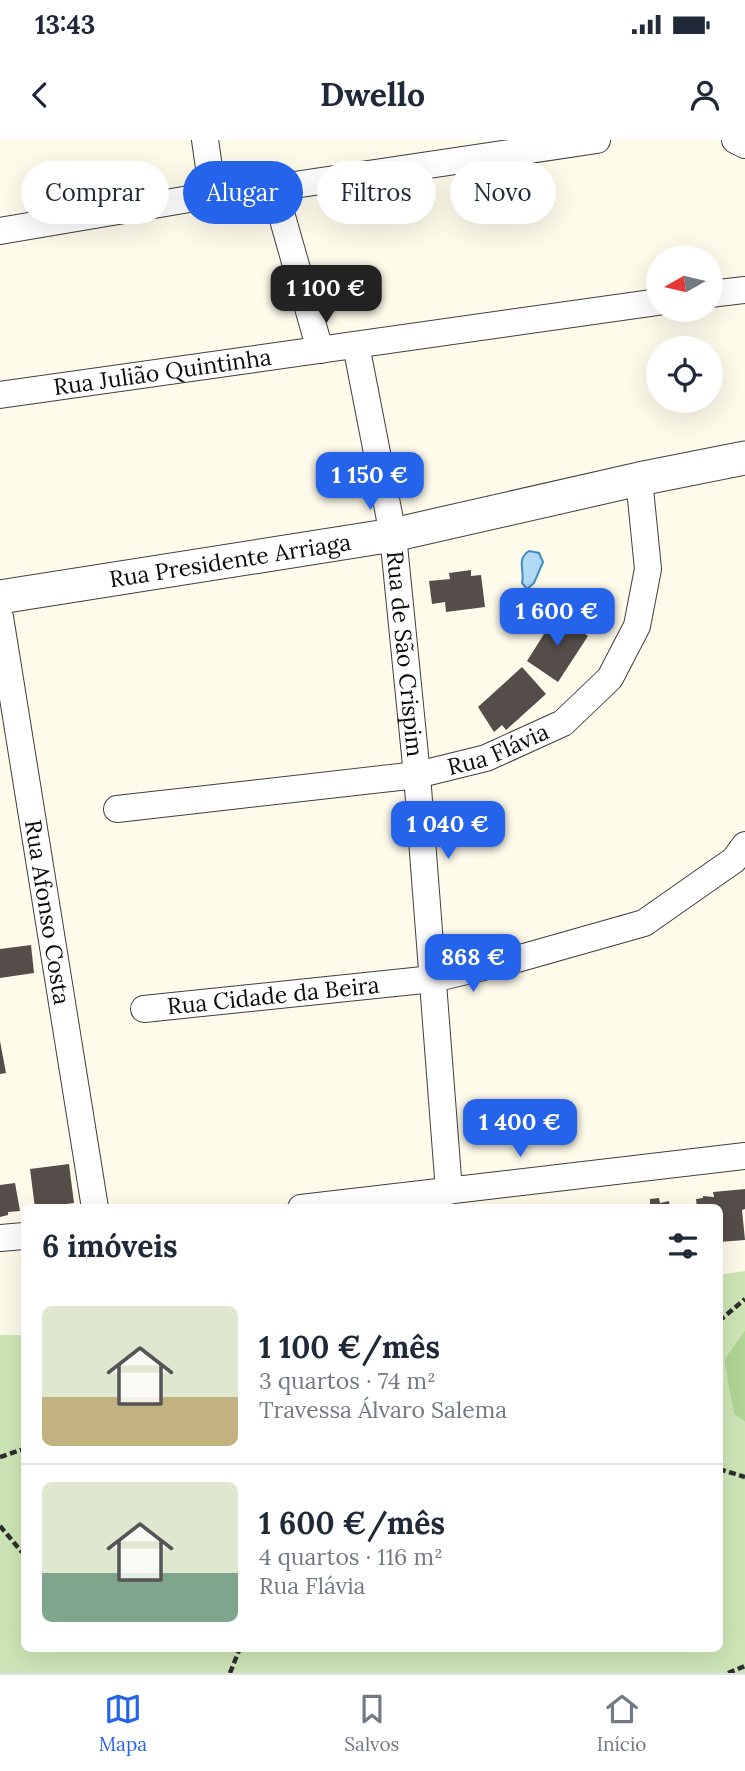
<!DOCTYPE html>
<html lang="pt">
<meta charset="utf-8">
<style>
body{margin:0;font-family:Lora,serif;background:#f2f2f3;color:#1f2937;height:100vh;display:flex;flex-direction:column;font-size:26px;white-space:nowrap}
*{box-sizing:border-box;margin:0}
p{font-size:23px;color:#747a83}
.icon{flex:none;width:38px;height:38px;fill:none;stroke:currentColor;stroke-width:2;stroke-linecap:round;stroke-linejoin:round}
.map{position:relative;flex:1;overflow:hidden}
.sheet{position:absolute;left:21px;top:1064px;width:702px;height:448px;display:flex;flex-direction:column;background:#fff;border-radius:10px;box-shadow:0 7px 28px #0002}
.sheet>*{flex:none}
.banner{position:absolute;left:21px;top:21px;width:704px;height:63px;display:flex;gap:14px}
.needle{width:46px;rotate:262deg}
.controls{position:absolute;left:646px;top:105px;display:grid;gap:14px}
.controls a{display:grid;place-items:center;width:77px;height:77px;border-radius:50%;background:#fff;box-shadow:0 7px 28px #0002;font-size:35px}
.price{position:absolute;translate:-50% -60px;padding:0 16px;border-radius:14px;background:#2563eb;color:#fff;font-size:23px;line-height:46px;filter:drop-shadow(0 2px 4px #0008)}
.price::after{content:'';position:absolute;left:50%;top:42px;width:21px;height:16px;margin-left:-10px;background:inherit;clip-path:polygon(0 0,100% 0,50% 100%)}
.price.on{background:#222;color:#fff}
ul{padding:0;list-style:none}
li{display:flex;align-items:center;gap:21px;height:175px;padding:0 21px}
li+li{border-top:2px solid #e0e1e3}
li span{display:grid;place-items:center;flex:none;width:196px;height:140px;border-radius:10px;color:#555}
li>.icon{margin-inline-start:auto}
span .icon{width:84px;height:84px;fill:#fffc;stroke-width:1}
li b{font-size:30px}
h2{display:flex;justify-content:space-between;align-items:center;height:84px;padding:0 21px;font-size:30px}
.pill{padding:0 24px;border-radius:32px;background:#fff;box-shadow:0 7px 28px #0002;font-size:24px;line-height:63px}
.pill.on{background:#2563eb;color:#fff}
.status{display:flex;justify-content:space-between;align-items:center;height:49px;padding:0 35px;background:#fff;direction:ltr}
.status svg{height:19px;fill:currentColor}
header{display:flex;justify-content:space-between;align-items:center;height:91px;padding:0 21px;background:#fff;font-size:32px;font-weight:700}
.dock{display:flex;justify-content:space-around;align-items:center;height:98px;border-top:2px solid #e0e1e3;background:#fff;font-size:19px;color:#747a83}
.dock a{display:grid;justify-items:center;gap:4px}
.dock .on{color:#2563eb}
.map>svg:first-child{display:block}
.green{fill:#cee6b7}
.forest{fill:#b2d697}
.water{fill:#b2d9f3;stroke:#3d8cc6;stroke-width:2}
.building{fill:#544d49}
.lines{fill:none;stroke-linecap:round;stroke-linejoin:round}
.minor-casing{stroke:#3f3f3f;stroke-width:28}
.tertiary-casing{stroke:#3f3f3f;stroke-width:35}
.path{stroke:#2e2e2e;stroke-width:4.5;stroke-dasharray:7 3.5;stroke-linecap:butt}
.minor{stroke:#fff;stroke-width:26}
.tertiary{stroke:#fff;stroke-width:33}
.labels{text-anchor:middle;stroke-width:7;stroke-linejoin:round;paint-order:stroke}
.street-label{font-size:23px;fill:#0c0c0c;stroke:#fff}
</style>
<div class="status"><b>13:43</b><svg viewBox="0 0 49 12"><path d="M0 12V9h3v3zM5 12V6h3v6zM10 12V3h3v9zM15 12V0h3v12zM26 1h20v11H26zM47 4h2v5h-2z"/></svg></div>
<header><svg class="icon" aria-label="back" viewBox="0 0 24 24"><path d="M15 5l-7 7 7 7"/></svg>Dwello<svg class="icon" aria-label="person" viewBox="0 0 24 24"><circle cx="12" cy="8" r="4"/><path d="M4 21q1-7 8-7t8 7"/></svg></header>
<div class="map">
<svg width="745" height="1533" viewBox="0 0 745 1533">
<rect width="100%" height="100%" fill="#fefbeb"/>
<path class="green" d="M745,1131v59l-21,30 10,54 11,8v251h-745v-338h24v313h695v-373z"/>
<path class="forest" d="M745,1190v92l-11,-8 -10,-54z"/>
<path class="water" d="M529,411l10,2 4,9 -9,21 -7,6 -5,-6c3,-12 -6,-24 7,-32z"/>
<path class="building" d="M471,430v6l10,-1 4,32 -39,5 -1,-10 -13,2 -3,-23 21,-2 -1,-6z
M556,475l32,21 -30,46 -31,-21z
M522,527l24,27 -40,36 -4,-5 -8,7 -16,-25z
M31,805l3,28 -34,5v-29z
M0,901l6,32 -6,1z
M69,1024l5,39 -39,5 -5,-39z
M15,1043l5,28 -12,1v3l-8,2v-32z
M745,1049v20l-3,1 3,30 -26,2v-34h-22l-1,-9 7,-1v-2l11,1 -1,-5z
M659,1058l1,5 9,-2 1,7h-34l14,-4v-5z"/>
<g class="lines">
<g class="minor-casing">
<g id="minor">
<path d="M205,0l8,55"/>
<path d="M735,0l10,5"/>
<path d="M274,48l46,162"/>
<path d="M0,91l213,-36 61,-7 323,-48"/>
<path d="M710,154l35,-4"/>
<path id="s1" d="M356,205l37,190 24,240 32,416"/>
<path id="s2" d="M0,255l658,-93"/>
<path id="s3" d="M0,477l95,591"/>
<path id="s4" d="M117,669l300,-34 69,-17 77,-35 47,-45 27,-52 11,-57 -9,-90"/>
<path id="s5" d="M144,869l289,-30 84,-20 127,-36 90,-63 11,-15"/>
<path d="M301,1068l444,-52"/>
<path d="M0,1098l24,-2"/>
</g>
</g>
<g class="tertiary-casing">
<g id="tertiary">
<path id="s6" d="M0,457l393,-62 246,-56 106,-21"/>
</g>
</g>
<path class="path" d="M719,1181l26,-22
M0,1317l24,-8
M719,1329l26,8
M0,1386l21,25 3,1
M230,1533l10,-25
M728,1533l17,-7"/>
<use href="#minor" class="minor"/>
<use href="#tertiary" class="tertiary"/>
</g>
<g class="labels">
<g class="street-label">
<text dy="8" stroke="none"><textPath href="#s2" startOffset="164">Rua Julião Quintinha</textPath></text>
<text dy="8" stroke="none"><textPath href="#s6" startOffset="233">Rua Presidente Arriaga</textPath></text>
<text dy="8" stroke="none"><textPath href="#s1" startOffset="313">Rua de São Crispim</textPath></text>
<text dy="8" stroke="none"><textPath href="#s4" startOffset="387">Rua Flávia</textPath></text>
<text dy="8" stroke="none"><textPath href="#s3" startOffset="299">Rua Afonso Costa</textPath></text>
<text dy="8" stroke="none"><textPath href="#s5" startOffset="130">Rua Cidade da Beira</textPath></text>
</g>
</g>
</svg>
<div class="controls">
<a><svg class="needle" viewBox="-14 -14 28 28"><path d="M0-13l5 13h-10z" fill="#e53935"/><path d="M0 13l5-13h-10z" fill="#747a83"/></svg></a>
<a><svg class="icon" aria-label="locate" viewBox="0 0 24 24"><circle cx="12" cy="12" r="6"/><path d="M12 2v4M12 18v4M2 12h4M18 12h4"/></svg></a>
</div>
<b class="price on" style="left:326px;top:185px">1 100 €</b>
<b class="price" style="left:370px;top:372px">1 150 €</b>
<b class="price" style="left:557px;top:508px">1 600 €</b>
<b class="price" style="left:448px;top:721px">1 040 €</b>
<b class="price" style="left:473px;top:854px">868 €</b>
<b class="price" style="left:520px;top:1019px">1 400 €</b>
<div class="banner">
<a class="pill">Comprar</a>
<a class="pill on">Alugar</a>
<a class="pill">Filtros</a>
<a class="pill">Novo</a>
</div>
<section class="sheet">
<h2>6 imóveis<svg class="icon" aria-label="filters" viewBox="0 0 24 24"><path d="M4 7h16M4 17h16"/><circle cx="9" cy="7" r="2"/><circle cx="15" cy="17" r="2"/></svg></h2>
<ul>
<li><span style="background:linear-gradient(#dfe7d0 65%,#c2b280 0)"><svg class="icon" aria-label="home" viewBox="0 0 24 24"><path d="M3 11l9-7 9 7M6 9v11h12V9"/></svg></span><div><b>1 100 €/mês</b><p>3 quartos · 74 m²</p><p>Travessa Álvaro Salema</p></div></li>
<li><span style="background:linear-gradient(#dfe7d0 65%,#7fa58c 0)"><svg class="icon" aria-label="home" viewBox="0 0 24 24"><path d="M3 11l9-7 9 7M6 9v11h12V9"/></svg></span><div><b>1 600 €/mês</b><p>4 quartos · 116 m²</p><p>Rua Flávia</p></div></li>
</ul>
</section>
</div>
<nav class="dock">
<a class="on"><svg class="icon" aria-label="map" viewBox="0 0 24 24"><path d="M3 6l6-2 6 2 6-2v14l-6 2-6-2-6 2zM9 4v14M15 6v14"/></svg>Mapa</a>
<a><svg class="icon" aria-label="saved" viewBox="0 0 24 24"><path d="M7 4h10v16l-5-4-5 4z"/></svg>Salvos</a>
<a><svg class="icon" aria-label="home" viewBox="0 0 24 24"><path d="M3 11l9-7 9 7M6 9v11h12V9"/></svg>Início</a>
</nav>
